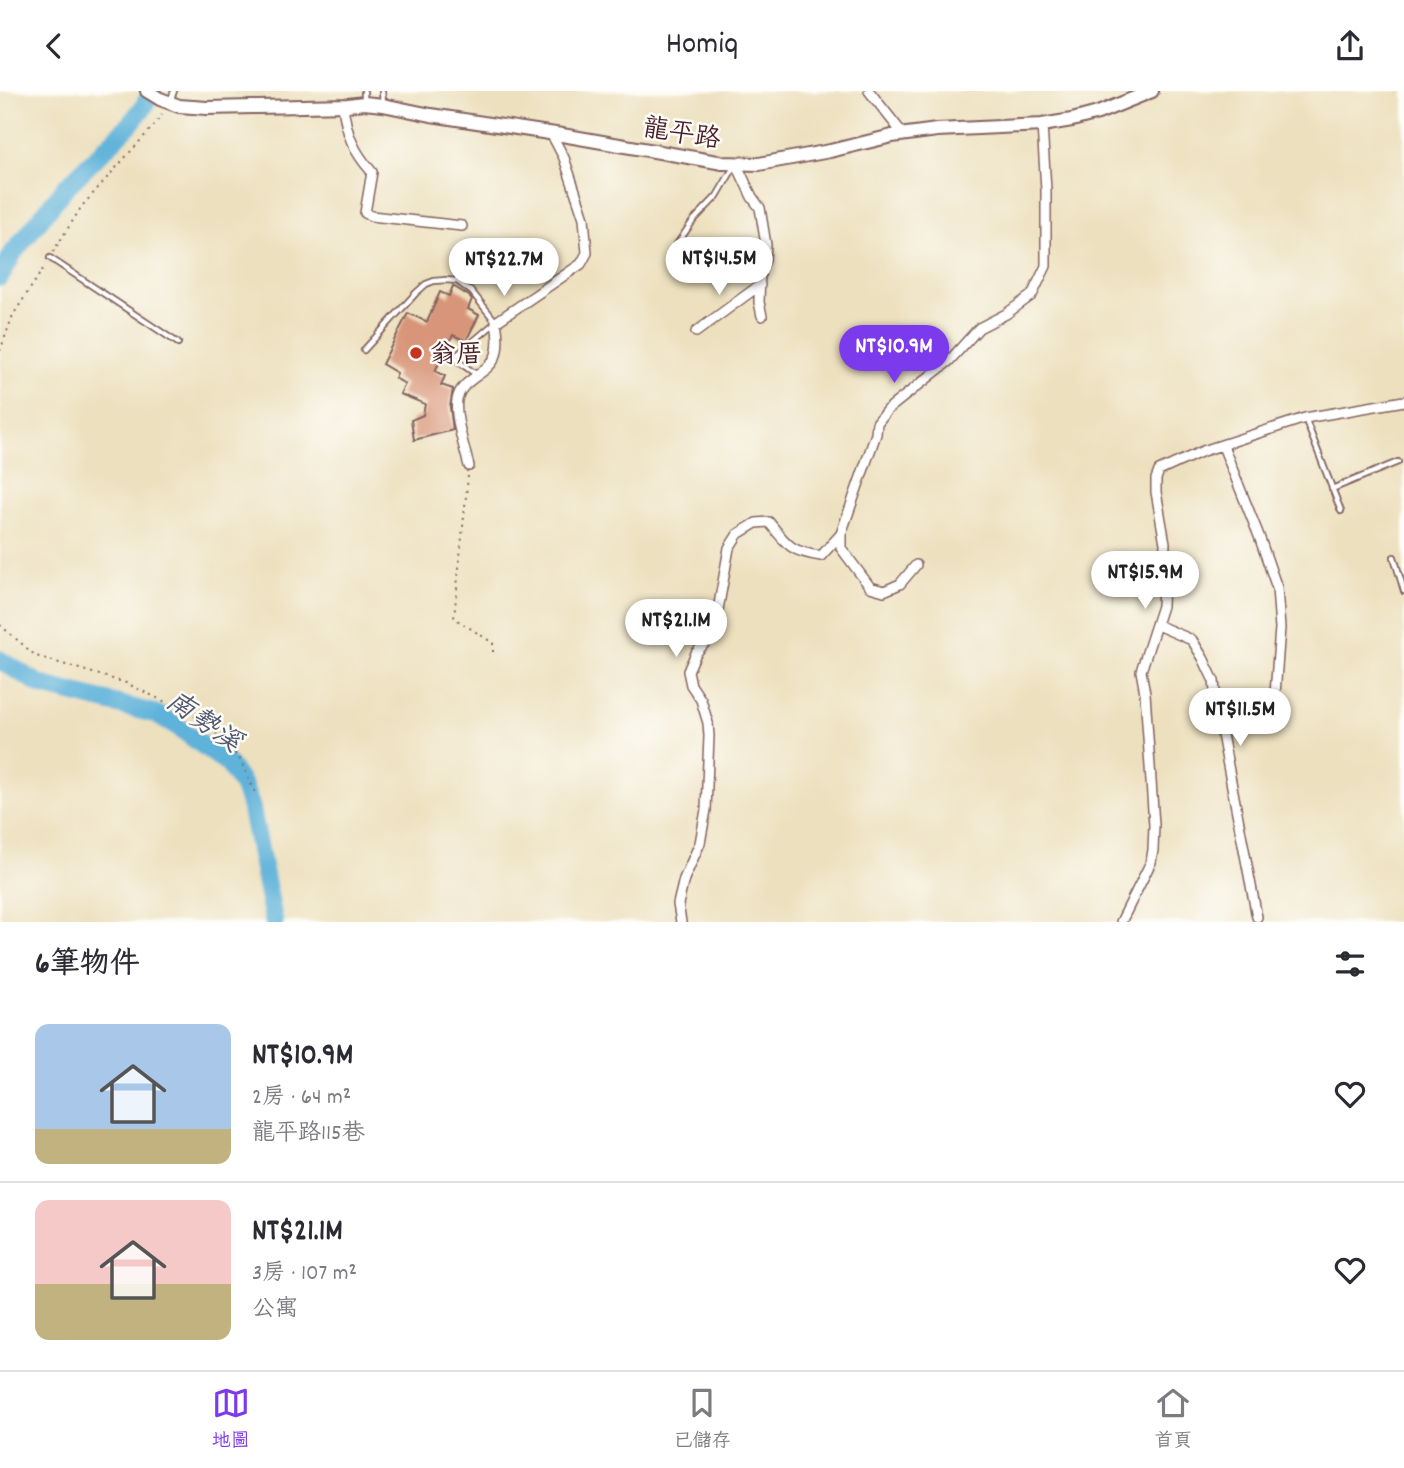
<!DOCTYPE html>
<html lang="zh-TW">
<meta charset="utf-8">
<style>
body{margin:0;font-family:Dekko,"LXGW WenKai TC",sans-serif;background:#f2f2f3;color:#2b2b33;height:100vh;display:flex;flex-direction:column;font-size:26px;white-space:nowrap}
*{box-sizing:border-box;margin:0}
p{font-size:23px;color:#7c7c81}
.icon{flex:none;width:38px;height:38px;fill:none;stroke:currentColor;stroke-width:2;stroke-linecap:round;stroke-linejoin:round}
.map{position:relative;height:831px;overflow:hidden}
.drawer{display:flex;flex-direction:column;background:#fff;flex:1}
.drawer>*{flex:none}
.price{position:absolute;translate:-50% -60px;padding:0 16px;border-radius:24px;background:#fff;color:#222;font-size:23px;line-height:46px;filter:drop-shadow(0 2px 4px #0008)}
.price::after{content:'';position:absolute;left:50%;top:42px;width:21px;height:16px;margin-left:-10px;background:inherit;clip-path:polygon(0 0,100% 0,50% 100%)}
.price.active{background:#7c3aed;color:#fff}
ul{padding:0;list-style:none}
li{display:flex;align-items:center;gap:21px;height:175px;padding:0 35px}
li+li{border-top:2px solid #e1e1e2}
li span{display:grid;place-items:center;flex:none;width:196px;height:140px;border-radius:14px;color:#555}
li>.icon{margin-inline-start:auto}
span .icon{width:84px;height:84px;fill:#fffc;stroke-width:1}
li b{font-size:30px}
h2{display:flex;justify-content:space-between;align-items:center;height:84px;padding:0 35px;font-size:30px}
header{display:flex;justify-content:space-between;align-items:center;height:91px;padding:0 35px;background:#fff;font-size:32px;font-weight:600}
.tabs{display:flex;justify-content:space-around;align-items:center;height:98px;border-top:2px solid #e1e1e2;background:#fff;font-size:19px;color:#7c7c81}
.tabs a{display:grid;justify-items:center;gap:4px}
.tabs .active{color:#7c3aed}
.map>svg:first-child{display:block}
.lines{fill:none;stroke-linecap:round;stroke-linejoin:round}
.river{stroke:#5eb2d9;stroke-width:19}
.building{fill:#d99579}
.lane-casing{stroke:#83635e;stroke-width:8}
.street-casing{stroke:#83635e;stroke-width:12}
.secondary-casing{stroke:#83635e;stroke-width:16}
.path{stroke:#83635e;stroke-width:2;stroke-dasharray:2 5;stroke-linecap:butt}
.lane{stroke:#fff;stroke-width:4.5}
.street{stroke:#fff;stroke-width:9}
.secondary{stroke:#fff;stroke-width:12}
.poi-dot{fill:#c8321e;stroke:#fdfcf7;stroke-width:2.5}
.labels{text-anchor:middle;stroke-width:5;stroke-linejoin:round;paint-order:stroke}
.street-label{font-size:26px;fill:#4a1f2b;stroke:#fdfcf7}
.poi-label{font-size:26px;fill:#4a1f2b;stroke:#fdfcf7;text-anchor:start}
.water-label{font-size:28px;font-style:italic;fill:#525a71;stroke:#fdfcf7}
</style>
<header><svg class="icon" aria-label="back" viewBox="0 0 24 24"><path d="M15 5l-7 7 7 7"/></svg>Homiq<svg class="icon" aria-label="share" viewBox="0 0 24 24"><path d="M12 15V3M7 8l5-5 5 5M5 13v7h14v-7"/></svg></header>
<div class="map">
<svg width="1404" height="831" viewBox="0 0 1404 831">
<rect width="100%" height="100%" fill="#fdfcf7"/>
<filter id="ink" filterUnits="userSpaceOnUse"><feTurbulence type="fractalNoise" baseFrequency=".0143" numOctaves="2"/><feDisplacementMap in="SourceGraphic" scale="14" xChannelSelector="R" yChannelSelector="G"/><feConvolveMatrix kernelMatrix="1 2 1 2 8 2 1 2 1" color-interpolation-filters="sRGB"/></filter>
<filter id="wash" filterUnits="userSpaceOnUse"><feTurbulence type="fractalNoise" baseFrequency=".00686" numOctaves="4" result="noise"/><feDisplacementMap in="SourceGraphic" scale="28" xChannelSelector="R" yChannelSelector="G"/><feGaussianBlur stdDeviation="1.57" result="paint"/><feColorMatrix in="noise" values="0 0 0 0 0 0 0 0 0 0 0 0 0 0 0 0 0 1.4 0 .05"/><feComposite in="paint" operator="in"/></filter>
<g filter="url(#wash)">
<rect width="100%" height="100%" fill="#ede0be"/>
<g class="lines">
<path class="river" d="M0,186l13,-24 51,-64 65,-64 14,-17 9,-17
M0,569l41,25 115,29 21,12 52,39 14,21 8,21 23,115"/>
</g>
<g id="blocks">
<path class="building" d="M453,195l16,10 3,3 -4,10 11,6 -13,26 -13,-6 -18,36 10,5 -4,9 12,4 -3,18 3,23 -39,10 -3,-20 12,-5 2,-11 -25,-10 5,-10 -10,-6 2,-5 -15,-9 26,-51 19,9 13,-30 9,4z"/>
</g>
</g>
<g filter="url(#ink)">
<use href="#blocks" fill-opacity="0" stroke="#83635e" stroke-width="2"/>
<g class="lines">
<g class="lane-casing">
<path id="lane" d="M364,0v11
M382,0l1,13
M170,11l4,-11
M677,153l16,-23 24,-25 17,-29
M50,167l128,85
M364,259l52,-57 10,-9 8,-3 12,-1 11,1 15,11 24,30 -40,34 3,6 18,13
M1305,327l36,93
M1332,398l66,-27
M1394,466l10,34"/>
</g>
<g class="street-casing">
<path id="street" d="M869,0l34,43
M343,14c3,28 10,46 29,67l-7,41 6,3 91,10
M736,72l16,34 8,11 6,37 -1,15 -5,10 -1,32 3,14
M696,241l64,-47
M469,375c-4,-16 -15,-50 -12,-66 4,-22 32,-25 39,-45 3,-10 2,-22 0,-33l85,-58 6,-11 -3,-35 -20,-60 -13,-25
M916,474l-16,19 -16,7 -14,-4 -29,-39v-14l35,-100 1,-11 10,-13 62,-49 30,-33 27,-14 26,-19 14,-29v-76l-4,-65
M1157,534l35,15 11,18 11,23 2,22 41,214
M1216,612l41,-4 18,-5 5,-66 -3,-40 -18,-52 -36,-90
M681,831l-3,-18 6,-25 16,-36 6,-33 3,-74 -1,-13 -7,-23 -10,-15 -3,-14 8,-18 14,-16 8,-27 11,-62 9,-14 18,-11 13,-1c18,23 22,30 52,34l20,-22
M1121,831l30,-60 2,-12 1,-25 -9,-132 -4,-22 21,-65 3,-63 -9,-51v-13l3,-8 44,-20 102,-33 99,-17"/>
</g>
<g class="secondary-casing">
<path id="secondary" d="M147,0l13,8 19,7 28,2 141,-3 16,-2 19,2 48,10 131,20 161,28 36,1 71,-13 62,-15 45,-6 105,-5 30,-5 26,-7 54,-22"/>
</g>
<path class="path" d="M53,161l29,-46 74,-83 6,-9
M0,260l13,-36 32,-49
M468,385l-14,142 39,25v12
M0,534l36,31 90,27 79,38 35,38 15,33"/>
<use href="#lane" class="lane"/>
<use href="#street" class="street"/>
<use href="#secondary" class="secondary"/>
</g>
</g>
<circle class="poi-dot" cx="416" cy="262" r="7"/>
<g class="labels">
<g class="street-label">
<text transform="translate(682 41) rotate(9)" y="9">龍平路</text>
</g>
<g class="poi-label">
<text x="430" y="271">翁厝</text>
</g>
<g class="water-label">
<text transform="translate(205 629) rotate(35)" y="10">南勢溪</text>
</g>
</g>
</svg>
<b class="price" style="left:719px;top:206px">NT$14.5M</b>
<b class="price" style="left:504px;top:207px">NT$22.7M</b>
<b class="price active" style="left:894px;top:294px">NT$10.9M</b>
<b class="price" style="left:1145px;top:520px">NT$15.9M</b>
<b class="price" style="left:676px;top:568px">NT$21.1M</b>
<b class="price" style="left:1240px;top:657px">NT$11.5M</b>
</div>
<section class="drawer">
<h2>6筆物件<svg class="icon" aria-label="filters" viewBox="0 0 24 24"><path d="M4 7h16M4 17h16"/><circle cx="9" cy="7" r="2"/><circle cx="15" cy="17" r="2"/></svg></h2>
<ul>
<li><span style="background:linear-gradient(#a9c7e8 75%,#c2b280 0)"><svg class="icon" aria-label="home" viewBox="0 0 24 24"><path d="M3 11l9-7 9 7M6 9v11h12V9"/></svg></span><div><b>NT$10.9M</b><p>2房 · 64 m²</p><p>龍平路115巷</p></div><svg class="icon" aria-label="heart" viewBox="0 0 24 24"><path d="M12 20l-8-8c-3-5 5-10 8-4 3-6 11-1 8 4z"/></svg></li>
<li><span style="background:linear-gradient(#f6c9c9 60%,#c2b280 0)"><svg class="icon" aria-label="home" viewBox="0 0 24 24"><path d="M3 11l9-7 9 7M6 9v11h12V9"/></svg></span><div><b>NT$21.1M</b><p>3房 · 107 m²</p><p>公寓</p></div><svg class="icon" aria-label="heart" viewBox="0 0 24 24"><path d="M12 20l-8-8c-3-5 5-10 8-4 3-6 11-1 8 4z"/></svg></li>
</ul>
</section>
<nav class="tabs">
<a class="active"><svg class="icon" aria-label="map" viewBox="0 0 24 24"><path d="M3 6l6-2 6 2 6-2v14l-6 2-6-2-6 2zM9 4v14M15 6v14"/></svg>地圖</a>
<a><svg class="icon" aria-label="saved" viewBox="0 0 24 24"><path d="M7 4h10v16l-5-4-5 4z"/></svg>已儲存</a>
<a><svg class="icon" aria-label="home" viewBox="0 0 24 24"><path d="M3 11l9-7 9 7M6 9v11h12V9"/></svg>首頁</a>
</nav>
